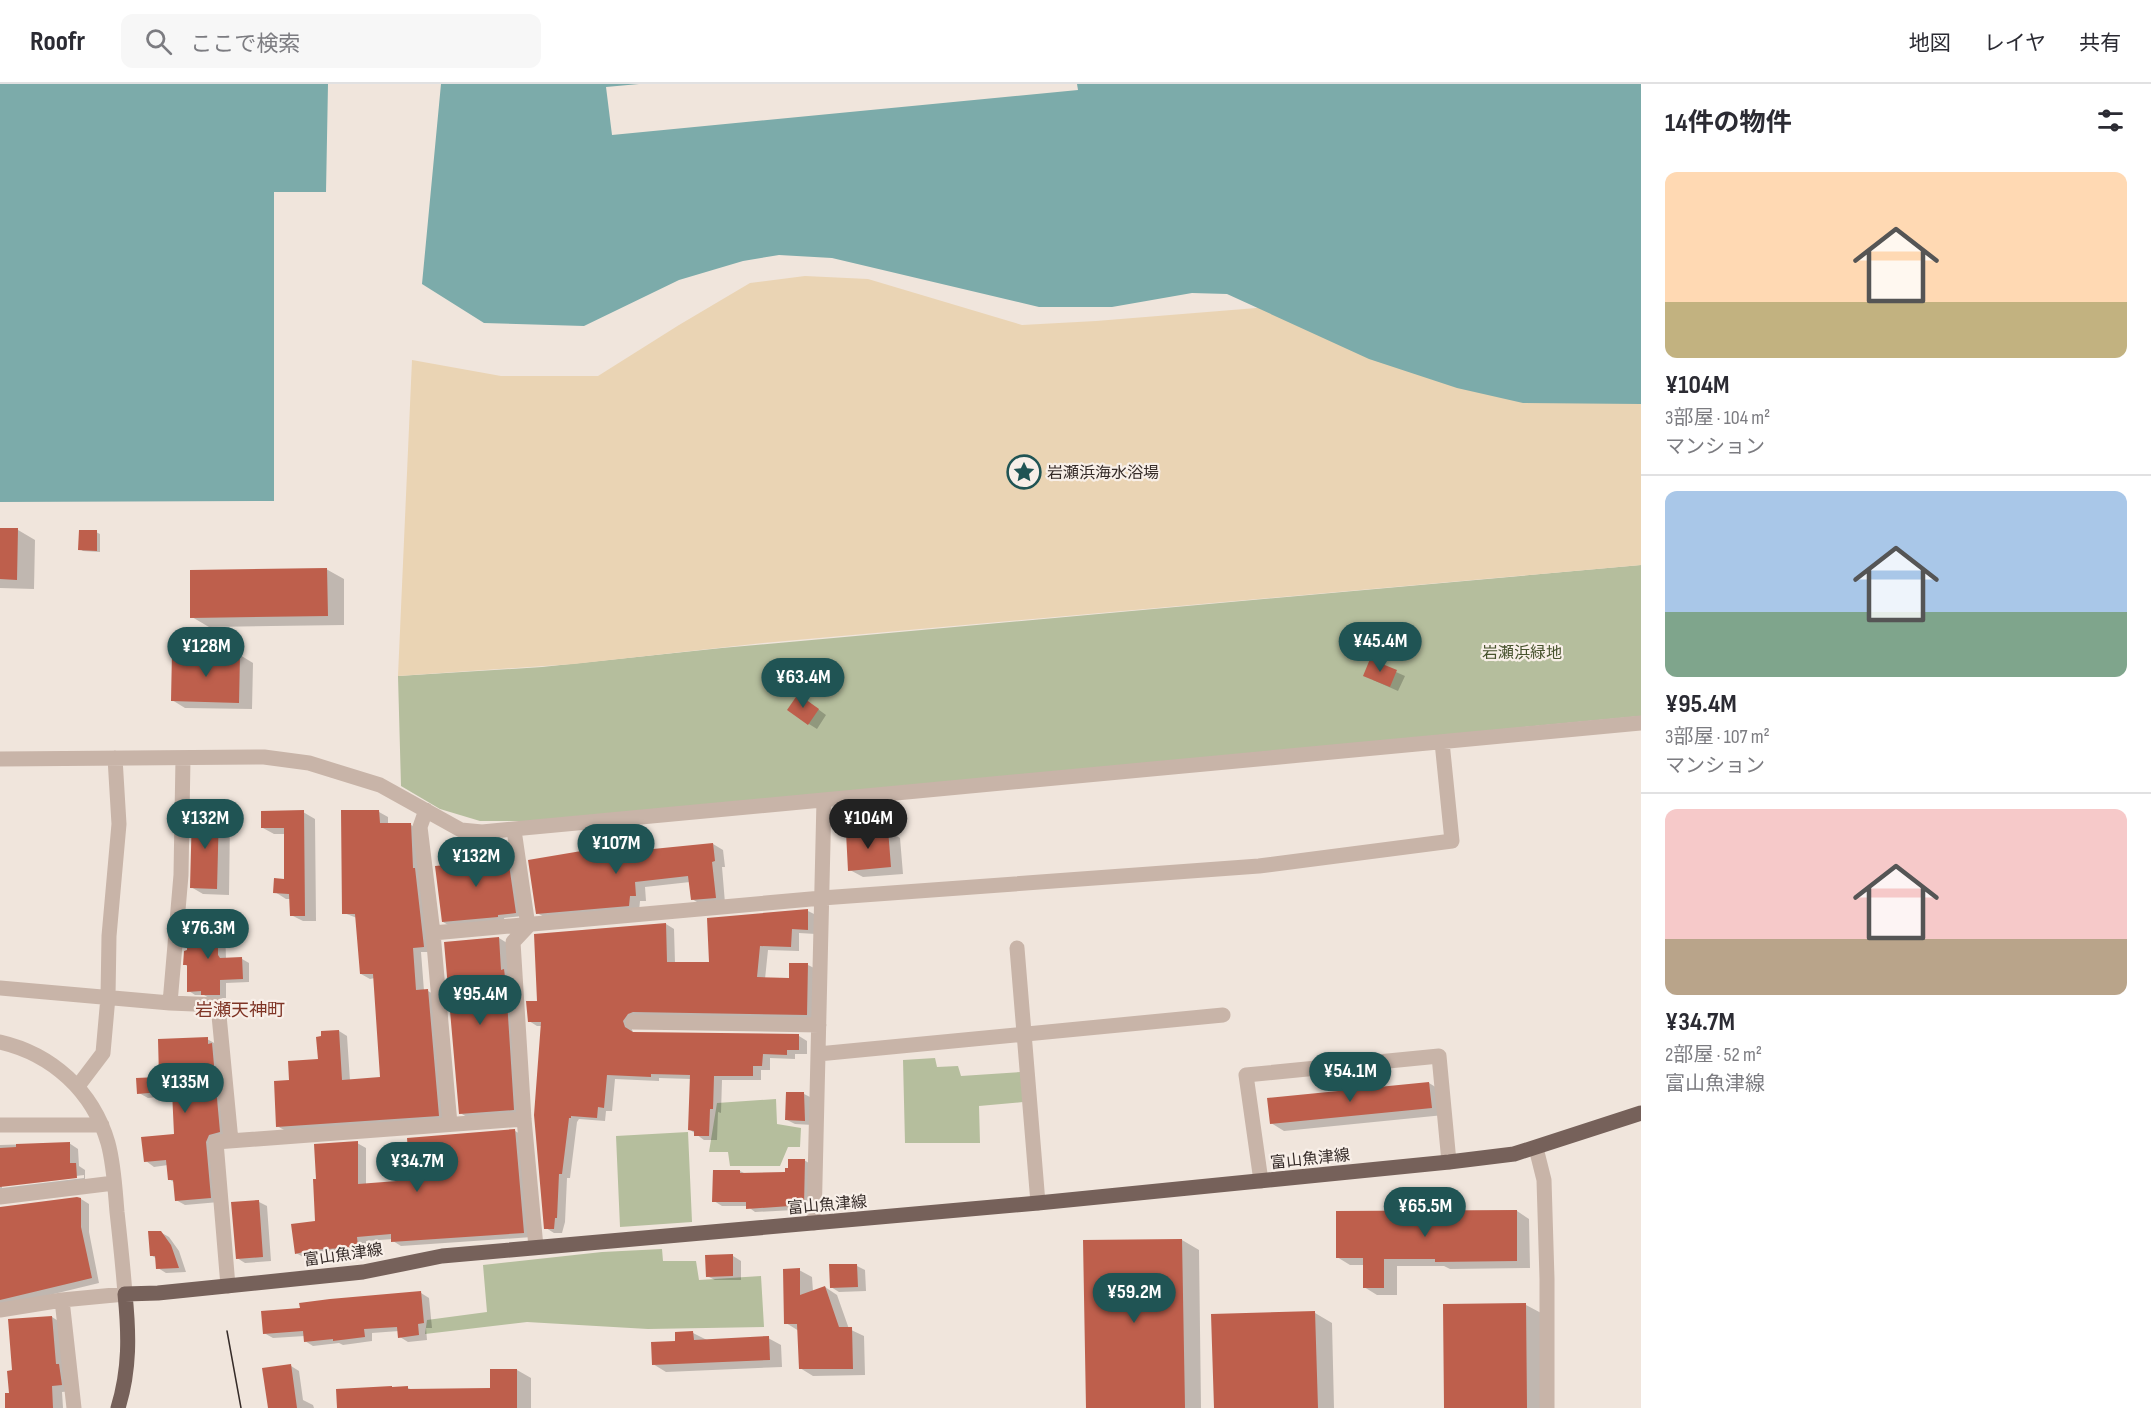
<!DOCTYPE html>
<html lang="ja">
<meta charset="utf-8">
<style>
body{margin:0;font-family:"Sofia Sans Condensed","Noto Sans JP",sans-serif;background:#f7f7f7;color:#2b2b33;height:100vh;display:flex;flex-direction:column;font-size:22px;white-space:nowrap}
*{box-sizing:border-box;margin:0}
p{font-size:20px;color:#7c7c81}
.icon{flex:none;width:33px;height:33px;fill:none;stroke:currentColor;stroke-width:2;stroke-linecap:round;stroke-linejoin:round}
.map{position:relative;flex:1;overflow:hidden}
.details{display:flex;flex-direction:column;background:#fff;width:510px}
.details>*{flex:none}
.price{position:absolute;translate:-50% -51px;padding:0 14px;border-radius:21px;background:#205454;color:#fff;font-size:20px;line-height:39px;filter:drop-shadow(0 2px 3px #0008)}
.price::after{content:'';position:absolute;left:50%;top:36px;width:18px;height:14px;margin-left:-9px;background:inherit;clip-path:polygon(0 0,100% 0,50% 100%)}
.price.on{background:#222;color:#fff}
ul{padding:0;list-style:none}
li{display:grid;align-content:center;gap:12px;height:318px;padding:0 24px}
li+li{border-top:2px solid #e1e1e2}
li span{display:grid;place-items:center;height:186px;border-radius:12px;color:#555}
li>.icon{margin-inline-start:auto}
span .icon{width:108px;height:108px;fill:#fffc;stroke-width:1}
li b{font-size:26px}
h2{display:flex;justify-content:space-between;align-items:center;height:72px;padding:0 24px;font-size:26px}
header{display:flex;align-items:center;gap:36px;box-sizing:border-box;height:84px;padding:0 30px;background:#fff;border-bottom:2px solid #e1e1e2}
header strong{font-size:28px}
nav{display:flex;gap:33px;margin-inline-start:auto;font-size:21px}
.search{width:420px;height:54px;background:#f7f7f7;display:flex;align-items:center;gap:15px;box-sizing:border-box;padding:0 21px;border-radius:12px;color:#7c7c81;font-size:22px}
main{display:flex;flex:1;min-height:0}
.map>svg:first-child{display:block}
.green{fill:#b5be9d}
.sand{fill:#ead4b4}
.water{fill:#7cabaa}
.pier{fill:#f0e5dc}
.shadow{fill:#0003;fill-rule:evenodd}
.building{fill:#be5f4c}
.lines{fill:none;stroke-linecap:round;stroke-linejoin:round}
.minor{stroke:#c8b4a8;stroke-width:15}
.major{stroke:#76615a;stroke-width:15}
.tram{stroke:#352b28;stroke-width:1.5}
.labels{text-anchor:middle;stroke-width:4.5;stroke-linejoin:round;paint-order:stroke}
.poi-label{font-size:16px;fill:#352b28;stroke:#f8efe8;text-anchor:start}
.park-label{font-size:16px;fill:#47522d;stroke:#f8efe8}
.street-label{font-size:16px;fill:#352b28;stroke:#f8efe8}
.neighbourhood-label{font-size:18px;fill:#7f3526;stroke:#f8efe8}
</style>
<header>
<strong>Roofr</strong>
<div class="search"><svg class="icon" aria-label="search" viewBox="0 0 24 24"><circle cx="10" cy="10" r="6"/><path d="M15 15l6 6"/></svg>ここで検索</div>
<nav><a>地図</a><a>レイヤ</a><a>共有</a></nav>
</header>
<main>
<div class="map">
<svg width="1641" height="1324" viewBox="0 0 1641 1324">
<rect width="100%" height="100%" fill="#f0e5dc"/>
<path class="green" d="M1641,481v151l-1107,105h-54l-40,-12 -39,-23 -3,-110 144,-9 180,-19z
M935,974l2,9 21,-1 3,10 60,-4 2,30 -44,4 1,37h-75l-2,-83z
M776,1015l1,25 24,4 -1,19h-12l-8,19h-50l-2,-14h-19l8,-49z
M688,1048l4,90 -72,5 -4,-91z
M662,1165l1,12h33l3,19 62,-4 3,51 -116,2 -121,-7 -102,12 2,-14 60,-8 -4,-47 119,-13z"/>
<path class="sand" d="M805,192l63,3 154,46 74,-4 199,-16 346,71v189l-878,78 -189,21 -176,12 14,-316 89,16h97l81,-51 71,-42z"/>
<path class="water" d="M0,0h328l-2,108h-52v309l-274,1z
M441,0h1200v320l-118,-1 -66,-15 -88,-29 -142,-65 -35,-1 -80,14h-73l-207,-49 -53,-3 -36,6 -64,19 -95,46 -100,-3 -62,-39z"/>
<path class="pier" d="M639,0h438l1,6 -466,45 -6,-48z"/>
<path class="shadow" d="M0,445l18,1 17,10 -1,49 -34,-1z
M96,448l4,2v18l-17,-1 -3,-2z
M326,485l18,10v46l-135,2 -17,-10z
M173,570l67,1 13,8 -1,46 -67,-1 -13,-8z
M1371,577l34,15 -7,15 -25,-11z
M807,617l19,14 -9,14 -8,-5z
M303,728l12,7 1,102h-13l-12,-6v-16h-5l-11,-7 11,-11 -1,-47h-11l-11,-6z
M379,728l9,5v8h23l8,5 14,122h-12l3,39h4l9,5 11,124 -162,11 -9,-5 14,-44 29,-21 19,-30 8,5 3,45 32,-3 -7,-100 -5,1 -9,-5 -4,-56 -13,-5z
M219,729l11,7 -1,75 -26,-1 -12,-7z
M887,746l13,8 3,36 -40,3 -13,-7z
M622,758l10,5v6l81,-9 10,6 2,17h-3l3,36 -23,2 -10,-6 -2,-17 -45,5 1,14h-6l-1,10 -91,8 -11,-6 69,-65z
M507,769l7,4 9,59 -19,2 1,3 -55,5 -7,-4 39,-59z
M808,827l8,4v19l-17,-1v18l-31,-1 -3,29 26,1 17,-15 8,4 -1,50 -184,7 2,7 166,3 8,5v13h-12v5l-25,-1v12h-9v10h-39l-1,33 -3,-1 -1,28h-13l-15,-11 3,-50 -33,-1v3l-44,-2 -3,32h-6l-1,10 -26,-2 -2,3 -7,56h-3l-2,44 -3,11h-8l-8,-5 -4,-202h-5l-8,-5 10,-19 127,-78 8,5 1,34 36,1z
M193,838h25l7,4 1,33h16l7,4v19l-23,1v15h-17l-5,-3h-9l-6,-4 -1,-24 -3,-3 8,-29z
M499,854l8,5 14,171 -52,4 -9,-5z
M207,955l9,5 13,92 -10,3v63l-34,3 -9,-5 -1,-17 -6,-4 -1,-14 -14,2 -8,-6 30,-26 -3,-39 -25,2 -9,-5 22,-15z
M1429,999l13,8 2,24 -160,16 -13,-8z
M804,1010l8,4 1,27 -18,-1 -8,-4z
M515,1047l9,5 8,101 -131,9 -8,-5v-2l-27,2v11l-44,2 -17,4 -9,-5 21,-30 40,-80 9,5v37l46,-4z
M69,1059l9,6 1,17 6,4v12l-85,11v-48zM84,1091v3l-82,10v-3z
M804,1076l8,5v44l-57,3 -8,-6h-25l-8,-5 26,-30 6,3 41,-1z
M81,1115l8,5v28l10,51 -99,24v-99z
M259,1118l8,4 4,55 -26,2 -8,-5z
M1517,1127l12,8 1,49 -80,1 -6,-3h-47v29h-20l-13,-8v-22h-14l-13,-8z
M160,1148l9,5 10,14 7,21 -20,1 -8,-5 -1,-9 -6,-4z
M1182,1156l17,10 2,158h-114z
M733,1172l8,5v19h-26l-8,-4z
M857,1182l8,4 1,21 -27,1 -8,-5z
M799,1186l13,7 1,15 12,-5 12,8 12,34 15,7 1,39 -52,1 -13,-8 -1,-37 -13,-8z
M421,1209l8,5 3,30h-6l1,12 -19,2 -8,-5 -1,-6 -27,2v8l-29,4 -4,-2 -26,3 -8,-5v-5l-32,2 -9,-5 38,-23z
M1526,1221l17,9 1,94h-98z
M1315,1229l17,10 2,85h-119z
M52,1233l11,7 9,67 -10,1 1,16h-46z
M693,1249l14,7 61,-2 13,7 1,22 -116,5 -13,-8 24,-21z
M291,1282l8,5 4,29 10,5 1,3h-45z
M517,1286l14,8v30h-193l70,-20 4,2h80z"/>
<path class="building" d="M0,444h18l-1,52 -17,-1z
M79,446h18v21l-19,-1z
M327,484l1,48 -138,2v-48z
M172,568l68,2 -1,49 -68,-2z
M1370,575l27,11 -7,17 -27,-11z
M798,610l21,15 -11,16 -21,-15z
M304,726l1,106h-15l-1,-22 -16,-1 1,-15 10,1v-51h-23v-17z
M341,726h38l1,13h31l2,45h2l9,79 -11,1 3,42 12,-1 11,127 -163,11 -2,-46 15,-1 -1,-19 30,-2 -2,-22 5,-1v-5l18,-1 3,50 38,-3 -7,-103h-13l-5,-60h-13z
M192,727h27l-2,78 -27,-1z
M888,745l3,38 -43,4 -2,-39z
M622,756l1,12 90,-9 2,18 -3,1 4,36 -25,2 -3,-24 -53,6 1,14h-6l-1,10 -93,8 -8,-54 77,-13 -1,-6z
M497,767h10l9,62 -18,2v2l-56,5 -7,-56 42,-4 -12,-7z
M808,825v21l-16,-1 -1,18 -31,-1 -3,31 32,1v-15h19l-1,52 -174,-3 -5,2 -5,7 2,6 8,5 166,2v16h-12v5l-24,-1 -1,12h-9v10h-39l-1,33h-3l-1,27h-15v-5l-6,-1 2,-55 -39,-1v3l-44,-2 -3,33 -6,-1 -1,11 -26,-2v2h-2l-7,56h-3l-2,44h-2l-1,11h-10l-10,-114 7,-93h-13l-2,-21h11l-3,-67 132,-11 1,39h42l-2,-44z
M218,836v35l2,3 22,-1 1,22 -23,1v15h-19v-4l-14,1v-27h-4l1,-14 3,-1v-16h5v-13z
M499,853l2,33 3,-1 2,16 8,125 -55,4 -15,-172z
M208,953v7l4,-1 8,89 -11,3 -3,7 5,56 -36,3 -2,-21h-5l-2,-20 -22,2 -3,-25 33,-3 -2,-43 -35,3 -1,-16 23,-1 -1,-38z
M1429,998l3,26 -162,16 -3,-26z
M786,1008h18l1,29 -20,-1z
M515,1045l9,104 -133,9v-8l-34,3 1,10 -46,3 -17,4 -4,-30 24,-3 -2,-42h3l-2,-35 44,-3v43l52,-4 -3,-42z
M70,1058v21h6l1,15 -77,9v-39l16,-1v-3z
M788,1075h17l-1,46 -58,4v-7h-34l1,-32h27v3l45,-1v-4h3z
M77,1113l4,1v29l11,51 -92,22v-93z
M259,1116l4,57 -27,2 -5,-57z
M1517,1126v51l-82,1v-3h-51v29h-21v-30h-27v-47z
M148,1147h13l10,14 8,23 -23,1 -1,-13h-5z
M1182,1155l3,169h-99l-3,-168z
M733,1170v22l-27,1 -1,-22z
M829,1180h28l1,23 -28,1z
M800,1184v27l25,-9 14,41h13l1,42h-54l-2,-45h-13l-1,-55z
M421,1207l3,32 -6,1 1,11 -21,3 -1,-11 -33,2 1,8 -32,4v-2l-29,3 -1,-11 -40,3 -2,-23 39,-3 -1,-5 31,-4z
M1526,1219l1,105h-83l-1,-104z
M1315,1227l3,97h-104l-3,-94z
M52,1232l4,48h3l3,21 -10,1 1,22h-48v-15h4l-2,-22 5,-1 -4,-51z
M693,1247l1,9 75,-4 1,24 -118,5 -1,-23 24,-1v-9z
M291,1280l6,44h-29l-6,-40z
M490,1285h27v39h-180l-1,-19 56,-3v1l16,-1v3l82,-1z"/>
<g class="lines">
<path class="minor" d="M0,675l264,-2 45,6 71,22 81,45 21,2 1159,-109
M426,726l-6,17 13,106
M514,746l14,96 -15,16 11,177 12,128
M1017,864l21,255
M0,904l170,15 11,-128 2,-117
M170,919l48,2 13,136
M633,938l186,3
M0,958c52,12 93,49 108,101 6,22 7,46 9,69 3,27 6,54 8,82l-63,6 -62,10
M818,970l405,-39
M78,1002l25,-33 5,-56 1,-61 10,-112 -4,-66
M450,1040l-17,-191 389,-35 437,-32 193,-25 -10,-99
M0,1041h102
M1536,1064l8,32 3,99v129
M1261,1097l-15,-106 193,-19 10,106
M0,1113l114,-14
M814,1139l10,-423
M228,1202l-12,-144 308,-23
M62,1216l12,108"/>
<path class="major" d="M118,1324c12,-39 11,-74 7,-114l33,-1 205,-21 79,-16 596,-53 411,-41 65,-8 127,-41"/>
<path class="tram" d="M227,1247l14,77"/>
</g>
<defs>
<g id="sight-ring" transform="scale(1.725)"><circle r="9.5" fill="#f8efe8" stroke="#205454" stroke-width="1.5"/><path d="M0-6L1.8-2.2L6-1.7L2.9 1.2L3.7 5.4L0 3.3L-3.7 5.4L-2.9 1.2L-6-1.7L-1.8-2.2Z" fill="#205454"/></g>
</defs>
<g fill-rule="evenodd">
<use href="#sight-ring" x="1024" y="388"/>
</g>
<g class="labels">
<g class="poi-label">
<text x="1047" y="394">岩瀬浜海水浴場</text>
</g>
<g class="park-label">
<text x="1522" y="574">岩瀬浜緑地</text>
</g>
<g class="street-label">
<text transform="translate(1310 1074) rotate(-6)" y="6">富山魚津線</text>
<text transform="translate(827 1120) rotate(-5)" y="6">富山魚津線</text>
<text transform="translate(343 1170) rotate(-8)" y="6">富山魚津線</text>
</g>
<g class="neighbourhood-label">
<text x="240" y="932">岩瀬天神町</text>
</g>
</g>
</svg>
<b class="price" style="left:1380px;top:589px">¥45.4M</b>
<b class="price" style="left:206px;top:594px">¥128M</b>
<b class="price" style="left:803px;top:625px">¥63.4M</b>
<b class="price" style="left:205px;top:766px">¥132M</b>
<b class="price on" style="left:868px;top:766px">¥104M</b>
<b class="price" style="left:616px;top:791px">¥107M</b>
<b class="price" style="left:476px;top:804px">¥132M</b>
<b class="price" style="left:208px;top:876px">¥76.3M</b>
<b class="price" style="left:480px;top:942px">¥95.4M</b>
<b class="price" style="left:1350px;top:1019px">¥54.1M</b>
<b class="price" style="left:185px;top:1030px">¥135M</b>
<b class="price" style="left:417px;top:1109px">¥34.7M</b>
<b class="price" style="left:1425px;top:1154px">¥65.5M</b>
<b class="price" style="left:1134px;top:1240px">¥59.2M</b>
</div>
<section class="details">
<h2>14件の物件<svg class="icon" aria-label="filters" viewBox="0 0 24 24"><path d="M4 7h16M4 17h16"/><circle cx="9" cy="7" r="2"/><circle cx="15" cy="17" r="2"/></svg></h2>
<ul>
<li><span style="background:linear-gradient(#ffd9b3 70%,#c2b280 0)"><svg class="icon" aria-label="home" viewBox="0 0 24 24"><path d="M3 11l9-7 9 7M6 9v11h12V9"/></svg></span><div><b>¥104M</b><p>3部屋 · 104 m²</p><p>マンション</p></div></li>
<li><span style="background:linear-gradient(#a9c7e8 65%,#7fa58c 0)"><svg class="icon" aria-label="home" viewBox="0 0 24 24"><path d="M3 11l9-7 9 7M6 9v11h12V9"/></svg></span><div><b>¥95.4M</b><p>3部屋 · 107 m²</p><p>マンション</p></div></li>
<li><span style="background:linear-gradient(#f6c9c9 70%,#b9a48a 0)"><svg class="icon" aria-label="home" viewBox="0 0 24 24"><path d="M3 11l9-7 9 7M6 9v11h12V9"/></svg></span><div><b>¥34.7M</b><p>2部屋 · 52 m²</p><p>富山魚津線</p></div></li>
</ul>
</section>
</main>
